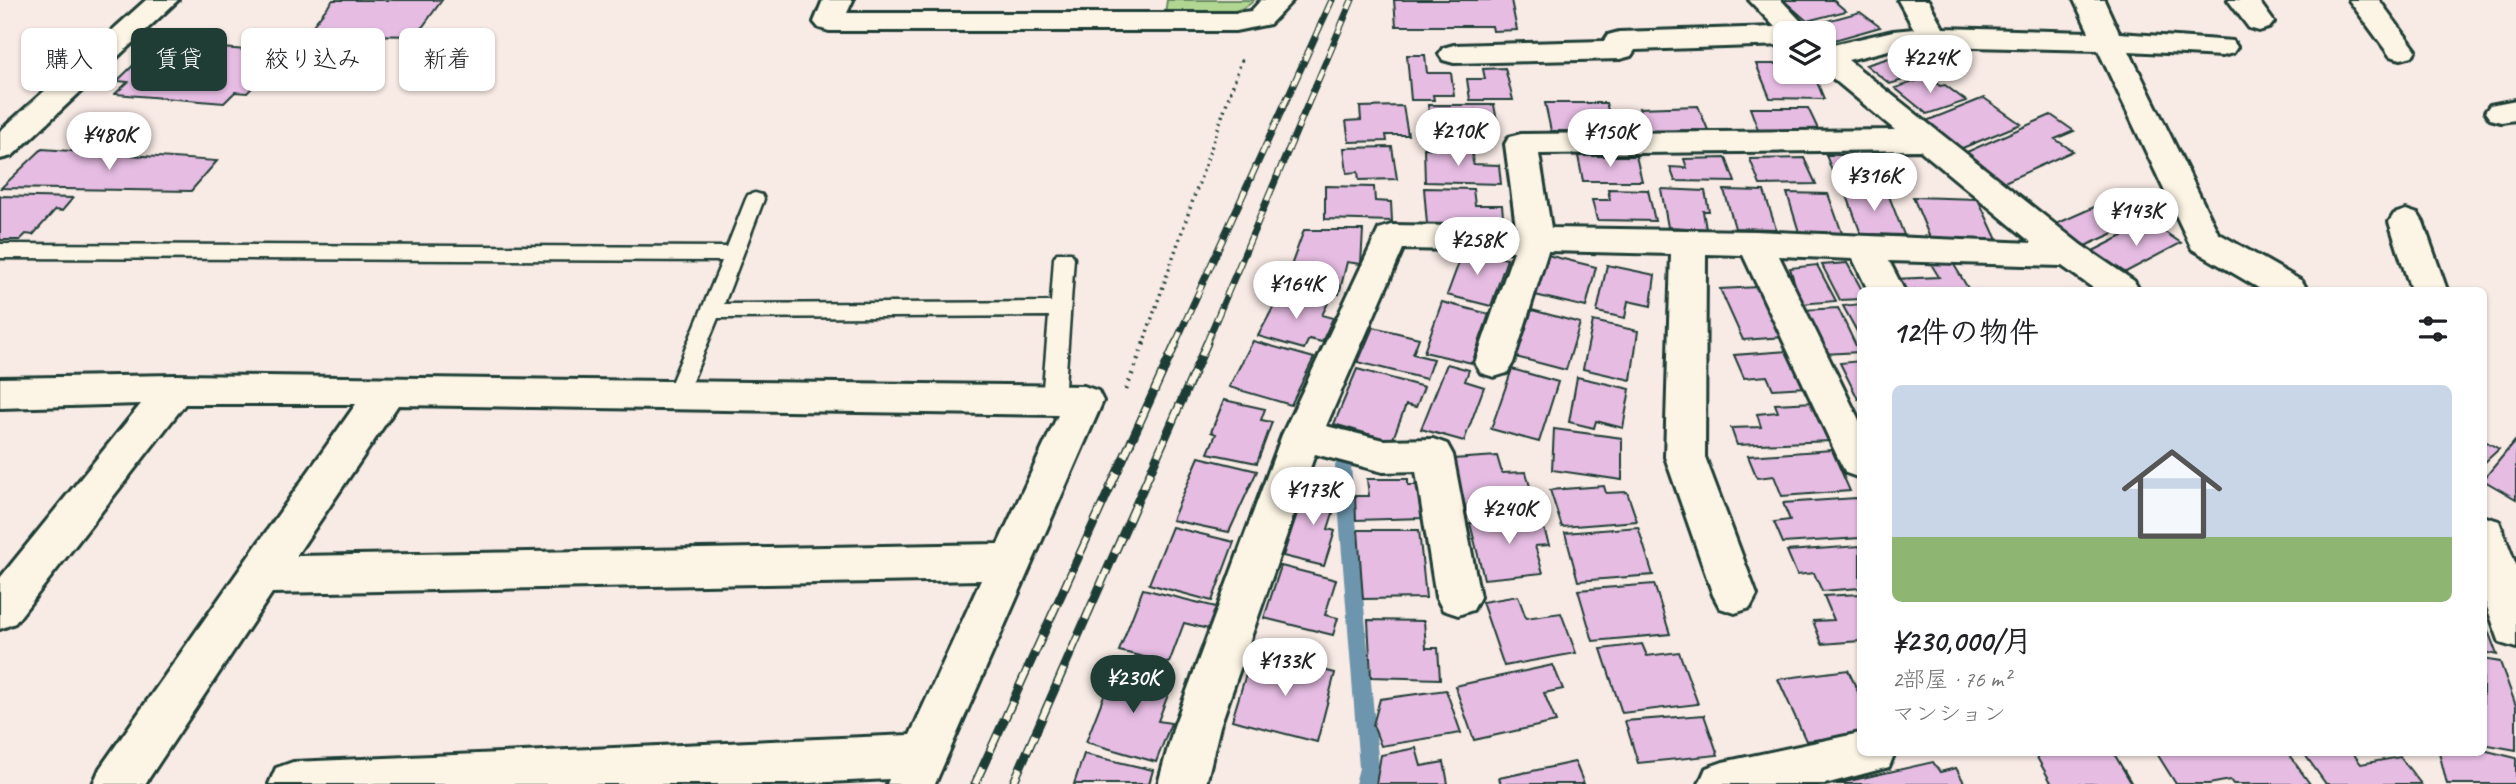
<!DOCTYPE html>
<html lang="ja">
<meta charset="utf-8">
<style>
body{margin:0;font-family:Caveat,"Klee One",sans-serif;background:#f2f2f2;color:#202124;height:100vh;display:flex;flex-direction:column;font-size:26px;white-space:nowrap}
*{box-sizing:border-box;margin:0}
p{font-size:23px;color:#757577}
.icon{flex:none;width:38px;height:38px;fill:none;stroke:currentColor;stroke-width:2;stroke-linecap:round;stroke-linejoin:round}
.map{position:relative;flex:1;overflow:hidden}
.details{position:absolute;left:1857px;top:287px;width:630px;height:469px;display:flex;flex-direction:column;background:#fff;border-radius:10px;box-shadow:0 2px 5px #0004}
.details>*{flex:none}
.hud{position:absolute;left:21px;top:28px;width:665px;height:63px;display:flex;gap:14px}
.fabs{position:absolute;left:1773px;top:21px;display:grid;gap:14px}
.fabs a{display:grid;place-items:center;width:63px;height:63px;border-radius:10px;background:#fff;box-shadow:0 2px 5px #0004;font-size:35px}
.price{position:absolute;translate:-50% -60px;padding:0 16px;border-radius:24px;background:#fff;color:#222;font-size:23px;line-height:46px;filter:drop-shadow(0 2px 4px #0008)}
.price::after{content:'';position:absolute;left:50%;top:42px;width:21px;height:16px;margin-left:-10px;background:inherit;clip-path:polygon(0 0,100% 0,50% 100%)}
.price.on{background:#1f3d34;color:#fff}
ul{padding:0;list-style:none}
li{display:grid;align-content:center;gap:14px;height:371px;padding:0 35px}
li span{display:grid;place-items:center;height:217px;border-radius:10px;color:#555}
li>.icon{margin-inline-start:auto}
span .icon{width:126px;height:126px;fill:#fffc;stroke-width:1}
li b{font-size:30px}
h2{display:flex;justify-content:space-between;align-items:center;height:84px;padding:0 35px;font-size:30px}
.pill{padding:0 24px;border-radius:10px;background:#fff;box-shadow:0 2px 5px #0004;font-size:24px;line-height:63px}
.pill.on{background:#1f3d34;color:#fff}
.map>svg:first-child{display:block}
.green{fill:#b0d692;stroke:#688a63;stroke-width:2}
.lines{fill:none;stroke-linecap:round;stroke-linejoin:round}
.stream{fill:#6d95ad;fill-rule:evenodd}
.building{fill:#e6bce3;stroke:#1f3d34;stroke-width:2}
.lane-casing{stroke:#1f3d34;stroke-width:5}
.street-casing{stroke:#1f3d34;stroke-width:6}
.primary-casing{stroke:#1f3d34;stroke-width:6}
.path-far1{stroke:#1f3d34;stroke-width:3.5;stroke-dasharray:2 4.5;stroke-linecap:butt}
.path{stroke:#1f3d34;stroke-width:4.5;stroke-dasharray:2 6;stroke-linecap:butt}
.lane{fill:#fcf5e5;fill-rule:evenodd}
.street{fill:#fcf5e5;fill-rule:evenodd}
.primary{fill:#fcf5e5;fill-rule:evenodd}
.rail-far1-casing{stroke:#1f3d34;stroke-width:7}
.rail-casing{stroke:#1f3d34;stroke-width:9}
.rail-far1{stroke:#fcf5e5;stroke-width:4.5;stroke-dasharray:13;stroke-linecap:butt}
.rail{stroke:#fcf5e5;stroke-width:6;stroke-dasharray:18;stroke-linecap:butt}
</style>
<div class="map">
<svg width="2516" height="784" viewBox="0 0 2516 784">
<rect width="100%" height="100%" fill="#f8eae5"/>
<filter id="ink" filterUnits="userSpaceOnUse"><feTurbulence type="fractalNoise" baseFrequency=".0143" numOctaves="2"/><feDisplacementMap in="SourceGraphic" scale="14" xChannelSelector="R" yChannelSelector="G"/><feConvolveMatrix kernelMatrix="1 2 1 2 8 2 1 2 1" color-interpolation-filters="sRGB"/></filter>
<g filter="url(#ink)">
<path class="green" d="M1167,0h87c-15,19 -66,14 -89,14z"/>
<g class="lines">
<path class="stream" d="M1343,459l6,2 2,5 28,302 -4,16h-20l4,-16 -24,-302 2,-5z"/>
</g>
<path class="building" d="M333,0h109l-26,36 -110,-2z
M1394,0h117l6,30 -24,1 -1,-5h-96z
M1783,0h50l13,11 -39,10z
M1860,12l20,15 -49,14 -19,-16z
M167,44l106,8 -8,8 13,1 -31,32 -12,-1 -11,11 -109,-9 13,-12 -11,-1 29,-28 10,1z
M1919,49l24,19 -53,16 -24,-19z
M1407,55h18l2,18h24l3,22h-21l1,5h-23z
M1756,64h29v8h28l11,27 -54,-1z
M1505,68l8,32h-43l-3,-21h18l-2,-10z
M1928,77l12,9 5,-1 21,16 -39,13 -32,-26z
M1984,98l37,26 -66,27 -30,-22 8,-2 -7,-6z
M1545,103h61l8,28h-63z
M1428,105h66l5,26 -68,1z
M1403,106l5,29h-22l1,6 -38,1 -3,-21 15,-1 -1,-13z
M1698,106l10,24 -61,1 -8,-23z
M1750,108h58l11,23 -60,1z
M2051,115l23,16 -19,8 18,12 -73,33 -40,-29z
M1392,147l5,32 -38,1 -1,-8 -11,1 -3,-25z
M1424,148l48,1 1,15 26,1 2,19 -76,-2z
M42,149l175,12 -26,30 -190,-3z
M1826,155h24l5,11 43,1 8,18 -69,-1z
M1578,156h58l6,25h-59z
M1726,158l9,24 -60,-1 -5,-14 17,1 -3,-9z
M1804,158l12,26 -56,1 -10,-26z
M1325,186l49,1 1,14 16,1 1,19 -67,-2z
M1424,188l49,1 2,16h27l2,21 -77,-2z
M1608,189l40,1 7,31 -58,-1 -5,-20h18z
M1661,189l44,2 4,20h-6l3,18 -38,-2z
M1724,190l40,1 12,38 -41,-1z
M1845,190l42,1 17,44 -43,-1z
M1787,193l41,1 14,39 -43,-1z
M0,196l73,2 -11,13 -7,-1 -22,25 -7,-1 -6,6h-20z
M1913,197l65,2 19,41 -67,-2z
M2117,197l30,21 -62,28 -29,-22z
M2150,222l31,21 -59,31 -31,-22z
M1304,230h59l-2,34 -14,-2 -8,32 -55,-9z
M1464,249l43,10 -16,47 -44,-11z
M1547,255l49,12 -10,40 -51,-12z
M1847,263l15,27 -2,9 -20,1 -18,-35z
M1953,263l16,27h-68l-6,-11 44,-2 -8,-13z
M1607,265l48,10 -4,31 -23,-5 -3,17 -28,-6z
M1817,265l19,36 -35,3 -11,-36z
M1759,287l25,50 -41,3 -23,-51z
M1282,291l46,12 -6,12 11,3 -11,24 -13,-3 -5,10 -46,-13z
M1442,302l47,12 -17,49 -48,-11z
M1860,304v33l-17,-31z
M1838,308l21,44 -35,2 -20,-44z
M1532,310l48,13 -14,47 -50,-13z
M1593,321l45,10 -7,49 -48,-11z
M1373,327l46,11 -6,16 20,5 -7,20 -68,-17z
M1253,341l61,17 -23,47 -62,-18z
M1788,351l18,36 -33,2 -6,-13 -23,2 -10,-23z
M1860,361v38h-2l-18,-36z
M1447,364l22,6 -4,11 19,6 -20,54 -43,-12z
M1357,369l67,18 -8,20 -10,-2 -14,36 -58,-17z
M1512,369l46,13 -19,60 -48,-13z
M1577,377l53,12 -7,39 -27,-7 -2,7 -25,-6z
M1224,400l41,9 -4,11 11,2 -15,41 -49,-10 8,-19 -5,-2z
M1815,402l16,39 -94,4 -6,-17 30,-1 -4,-13 21,-2 -3,-8z
M1554,429l68,9v42l-70,-10z
M2483,440l16,9 -16,15z
M2515,441l1,1v57l-33,-19z
M1832,450l18,41 -68,5 -8,-20 -17,2 -9,-22z
M1497,456l5,17 24,-1 9,33 -69,5 -13,-51z
M1199,457l58,14 -28,61 -57,-12z
M1367,479h41v6h11l4,33 -67,2 -1,-24h14z
M1306,486l33,8 -11,35 7,2 -11,35 -41,-10z
M1604,486l2,7 21,-1 10,29 -75,6 -12,-37z
M1856,498l4,9v31l-77,5 -9,-21 16,-2 -7,-17z
M1540,516l9,29 -14,1 8,27 -59,6 -14,-56z
M1172,527l62,15 -22,59 -63,-17z
M1638,527l15,48 -75,6 -13,-48z
M1358,530h61l7,68 -63,1z
M1860,546v42l-38,3 -8,-18 -17,2 -10,-24z
M1281,566l55,14 -11,35 13,3 -5,17 -69,-17z
M1654,584l16,50 -77,7 -15,-51z
M1143,589l73,18 -8,22 -24,-6 -15,40 -50,-12z
M1860,594v47l-38,3 -9,-23 21,-1 -10,-24z
M1518,596l8,22 35,-5 15,40 -72,13 -22,-64z
M2483,617l14,38 -14,-3z
M1368,620l56,1 2,27h12l2,31 -69,-2z
M1642,644l5,12 32,-4 19,52 -76,9 -21,-64z
M1263,655l72,18 -18,69 -85,-22 14,-46 10,3z
M2483,659l17,3 16,44v44l-33,-6z
M1553,665l10,24 -19,4 12,29 -82,18 -19,-54z
M1115,667l59,12 -16,42 13,2 -15,39 -70,-20z
M1848,670l12,26v38l-54,7 -28,-62z
M1446,690l15,43 -80,13 -8,-21 7,-26z
M1704,715l14,40 -80,8 -13,-42z
M1416,748l5,18 23,-4 4,22h-72l5,-29z
M2483,750l33,8v26h-69l-8,-32h44z
M2043,752h70l19,32h-80l-17,-30z
M2156,752h131l23,32h-77l-3,-4 -21,4h-33z
M2303,752h49l9,12 39,-7 21,27h-95z
M1084,754l69,16 -4,14h-75z
M1575,762l9,22h-83l-2,-6z
M1933,762l7,10 16,-4 9,16h-129z"/>
<g class="lines">
<g class="lane-casing">
<path id="lane" d="M755,193l7,2 2,4 -40,105 327,-2 3,-44 3,-5h14l3,5 -10,142 -4,6 -7,2 -7,-2 -4,-6 7,-84 -331,2 -34,83 -7,2 -7,-2 -4,-6 56,-134 -722,-3v-14l727,3 19,-48 2,-4z"/>
</g>
<g class="street-casing">
<path id="street" d="M823,0h30l-6,13h388l16,-2 10,-11h32l-23,24 -35,7h-406l-10,-3 -5,-6z
M1749,0h32l31,33h-27v12l-150,5 -4,6 -11,3 -166,4 -11,-3 -4,-6 4,-6 11,-3 150,-4 4,-6 11,-3 156,-5z
M1898,0h30l15,28 146,4 -15,-32h30l15,33 114,8 4,6 -4,6 -11,3 -93,-5 89,182 84,48 5,9h-45l-70,-41 -94,-199 -165,-4 -40,3 -45,11 233,185 53,36 5,9h-43l-34,-24 -173,-5 15,29h-36l-15,-31 -74,-3 81,166v56l-14,-5 -6,-11 -97,-207 -37,-1 -1,203 52,138 -7,13 -15,5 -15,-5 -7,-13 -48,-138 6,-203 -123,-3 -35,112 -6,10 -13,4 -13,-4 -6,-10 39,-112 -111,-2 -77,177 57,14 50,-1 14,5 6,11 27,142 -7,13 -15,5 -15,-5 -7,-13 -20,-126 -33,1 -68,-18 -95,272 -14,58h-48l16,-58 108,-291 97,-206 12,-4 125,2 -11,-83 4,-7 12,-3 374,-4 -71,-59v-24l69,-16 21,-2zM1920,150l112,93 -277,-12 -204,-3 -12,-74z
M2228,0h30l16,22 -5,6 -10,3 -10,-3z
M2349,0h30l37,50 -4,6 -11,3 -11,-3z
M2516,100v20l-15,2 -11,-3 -5,-7 5,-7z
M2406,210l12,4 5,8 24,68h-36l-22,-68 5,-8z
M175,375l909,11 14,5 5,10 -168,383h-48l2,-5 -100,5h-520l7,-16 17,-6 617,-27 71,-155 -709,13 -127,191h-52l7,-16 256,-364h-171l-170,219 -15,6v-51l141,-174 -141,4v-30zM398,405l660,10 -60,129 -702,12z
M2483,516l16,5 17,44v83l-16,-5 -17,-47z
M1860,733v19h35l-6,15 -64,17h-126l7,-16 17,-6z"/>
</g>
<g class="primary-casing">
<path id="primary" d="M146,0h32l-166,156 -12,3v-28z"/>
</g>
<path class="path-far1" d="M1143,344l100,-288"/>
<path class="path" d="M1126,390l18,-47"/>
<use href="#lane" class="lane"/>
<use href="#street" class="street"/>
<use href="#primary" class="primary"/>
<g class="rail-far1-casing">
<path id="rail-far1" d="M1175,344l157,-344
M1206,344l146,-344"/>
</g>
<g class="rail-casing">
<path id="rail" d="M975,784l201,-441
M1013,784l194,-441"/>
</g>
<use href="#rail-far1" class="rail-far1"/>
<use href="#rail" class="rail"/>
</g>
</g>
</svg>
<div class="fabs">
<a><svg class="icon" aria-label="layers" viewBox="0 0 24 24"><path d="M12 4l9 5-9 5-9-5zM3 14l9 5 9-5"/></svg></a>
</div>
<b class="price" style="left:1930px;top:95px">¥224K</b>
<b class="price" style="left:1458px;top:168px">¥210K</b>
<b class="price" style="left:1610px;top:169px">¥150K</b>
<b class="price" style="left:109px;top:172px">¥480K</b>
<b class="price" style="left:1874px;top:213px">¥316K</b>
<b class="price" style="left:2136px;top:248px">¥143K</b>
<b class="price" style="left:1477px;top:277px">¥258K</b>
<b class="price" style="left:1296px;top:321px">¥164K</b>
<b class="price" style="left:1313px;top:527px">¥173K</b>
<b class="price" style="left:1509px;top:546px">¥240K</b>
<b class="price" style="left:1285px;top:698px">¥133K</b>
<b class="price on" style="left:1133px;top:715px">¥230K</b>
<div class="hud">
<a class="pill">購入</a>
<a class="pill on">賃貸</a>
<a class="pill">絞り込み</a>
<a class="pill">新着</a>
</div>
<section class="details">
<h2>12件の物件<svg class="icon" aria-label="filters" viewBox="0 0 24 24"><path d="M4 7h16M4 17h16"/><circle cx="9" cy="7" r="2"/><circle cx="15" cy="17" r="2"/></svg></h2>
<ul>
<li><span style="background:linear-gradient(#c9d6e8 70%,#8fb573 0)"><svg class="icon" aria-label="home" viewBox="0 0 24 24"><path d="M3 11l9-7 9 7M6 9v11h12V9"/></svg></span><div><b>¥230,000/月</b><p>2部屋 · 76 m²</p><p>マンション</p></div></li>
</ul>
</section>
</div>
